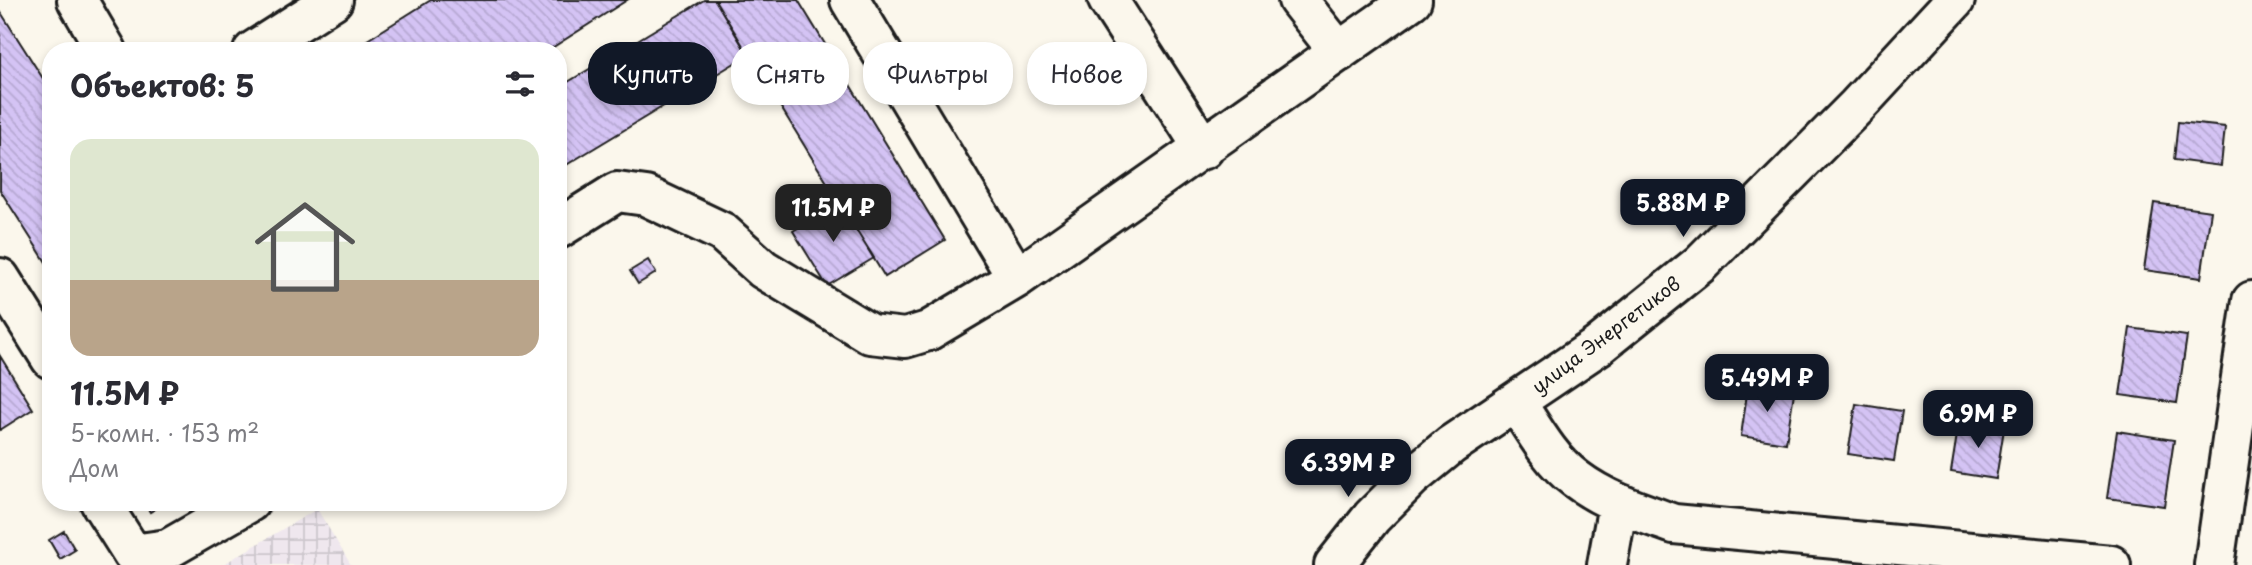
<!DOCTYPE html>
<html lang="ru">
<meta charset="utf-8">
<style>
body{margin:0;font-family:"Playpen Sans",sans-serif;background:#f2f2f3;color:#2b2b33;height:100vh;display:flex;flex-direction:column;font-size:26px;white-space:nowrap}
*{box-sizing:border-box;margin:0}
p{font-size:23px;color:#7c7c81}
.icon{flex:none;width:38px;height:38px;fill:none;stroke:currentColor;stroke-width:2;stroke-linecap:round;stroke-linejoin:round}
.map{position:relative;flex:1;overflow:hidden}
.panel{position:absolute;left:42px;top:42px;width:525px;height:469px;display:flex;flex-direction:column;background:#fff;border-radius:28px;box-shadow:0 4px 10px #0003}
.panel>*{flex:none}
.banner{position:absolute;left:588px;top:42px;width:665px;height:63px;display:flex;gap:14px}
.price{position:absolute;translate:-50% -60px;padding:0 16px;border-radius:14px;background:#111827;color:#fff;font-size:23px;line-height:46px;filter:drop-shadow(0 2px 4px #0008)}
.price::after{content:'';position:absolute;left:50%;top:42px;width:21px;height:16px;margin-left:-10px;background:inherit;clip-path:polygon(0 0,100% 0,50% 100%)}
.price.selected{background:#222;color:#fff}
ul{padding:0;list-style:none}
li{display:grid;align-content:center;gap:14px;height:371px;padding:0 28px}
li span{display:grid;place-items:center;height:217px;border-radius:21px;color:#555}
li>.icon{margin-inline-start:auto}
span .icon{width:126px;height:126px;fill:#fffc;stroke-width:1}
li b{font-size:30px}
h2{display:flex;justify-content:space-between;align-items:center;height:84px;padding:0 28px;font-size:30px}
.chip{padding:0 24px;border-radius:28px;background:#fff;box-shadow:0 4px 10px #0003;font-size:24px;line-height:63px}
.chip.selected{background:#111827;color:#fff}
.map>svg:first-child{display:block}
.industrial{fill:url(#industrial-grid)}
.building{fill:url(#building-back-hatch);stroke:#1c1c1c;stroke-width:2}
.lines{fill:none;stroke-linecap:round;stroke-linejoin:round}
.minor-casing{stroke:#1c1c1c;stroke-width:44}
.minor{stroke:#fbf7ec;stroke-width:38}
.labels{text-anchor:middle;stroke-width:7;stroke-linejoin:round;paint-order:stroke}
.street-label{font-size:19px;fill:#1c1c1c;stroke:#fbf7ec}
</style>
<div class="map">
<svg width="2252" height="565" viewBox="0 0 2252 565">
<defs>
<pattern id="industrial-grid" width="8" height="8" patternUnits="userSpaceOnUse" patternTransform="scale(1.75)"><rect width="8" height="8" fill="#efe7ee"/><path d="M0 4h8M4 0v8" fill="none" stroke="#ccc6cc"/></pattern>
<pattern id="building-back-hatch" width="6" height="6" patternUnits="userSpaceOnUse" patternTransform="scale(1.75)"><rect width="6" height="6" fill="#d4c3f4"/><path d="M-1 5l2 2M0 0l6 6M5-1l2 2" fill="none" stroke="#b5a7d1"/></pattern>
</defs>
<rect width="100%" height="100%" fill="#fbf7ec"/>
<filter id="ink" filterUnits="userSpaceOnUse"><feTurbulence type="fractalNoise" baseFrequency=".0143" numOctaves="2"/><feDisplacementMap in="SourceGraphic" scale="14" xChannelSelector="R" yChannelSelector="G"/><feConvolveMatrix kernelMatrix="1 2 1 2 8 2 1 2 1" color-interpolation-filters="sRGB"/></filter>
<g filter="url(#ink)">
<path class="industrial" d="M317,509l34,56h-129z"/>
<path class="building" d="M431,0h196l-80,51h-189l-2,-4z
M704,0h11l33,55 -190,115v-82z
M715,0h83l147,240 -60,37z
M0,11l51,80v179l-51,-80z
M2178,122l47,5 -4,39 -47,-6z
M839,202l35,56 -47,28 -34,-55z
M2154,203l57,8 -10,67 -57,-8z
M648,260l8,13 -18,11 -8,-13z
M2130,328l57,8 -10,67 -57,-8z
M0,356l33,53 -33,21z
M1748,386l46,7 -8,50 -45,-7z
M1856,404l46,7 -8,50 -46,-7z
M1959,422l45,7 -8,50 -45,-7z
M2117,431l57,9 -10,66 -57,-8z
M144,502h22l-16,10z
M64,531l11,19 -15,9 -11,-19z"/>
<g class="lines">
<g class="minor-casing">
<path id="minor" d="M77,0l30,51
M850,0l167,278
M1108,0l96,149
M1298,0l41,52
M253,51l80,-51
M558,229l59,-37 29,4 76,36 41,37 107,65 35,4 23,-7 89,-53 395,-278
M0,278l51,81
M1516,402c17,26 34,58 60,77 29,22 64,33 98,45l437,41
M100,502l33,52 35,-5 82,-47
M1334,565l38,-48 40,-40 39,-32 147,-99 102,-82 157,-158 98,-106
M1607,565l11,-61
M2214,565l38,-264"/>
</g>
<use href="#minor" class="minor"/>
</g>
</g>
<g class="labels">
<g class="street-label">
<text transform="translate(1606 335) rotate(-37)" y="7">улица Энергетиков</text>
</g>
</g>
</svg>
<b class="price" style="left:1683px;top:239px">5.88M ₽</b>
<b class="price selected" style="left:833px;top:244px">11.5M ₽</b>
<b class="price" style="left:1767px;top:414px">5.49M ₽</b>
<b class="price" style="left:1978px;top:450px">6.9M ₽</b>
<b class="price" style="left:1348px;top:499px">6.39M ₽</b>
<div class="banner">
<a class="chip selected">Купить</a>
<a class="chip">Снять</a>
<a class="chip">Фильтры</a>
<a class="chip">Новое</a>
</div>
<section class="panel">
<h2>Объектов: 5<svg class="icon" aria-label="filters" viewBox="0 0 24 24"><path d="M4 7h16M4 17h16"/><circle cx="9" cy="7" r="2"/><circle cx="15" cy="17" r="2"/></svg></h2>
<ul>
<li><span style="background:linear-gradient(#dfe7d0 65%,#b9a48a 0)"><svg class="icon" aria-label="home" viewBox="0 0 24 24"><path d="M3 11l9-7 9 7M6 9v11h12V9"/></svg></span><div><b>11.5M ₽</b><p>5-комн. · 153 m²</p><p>Дом</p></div></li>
</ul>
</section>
</div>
